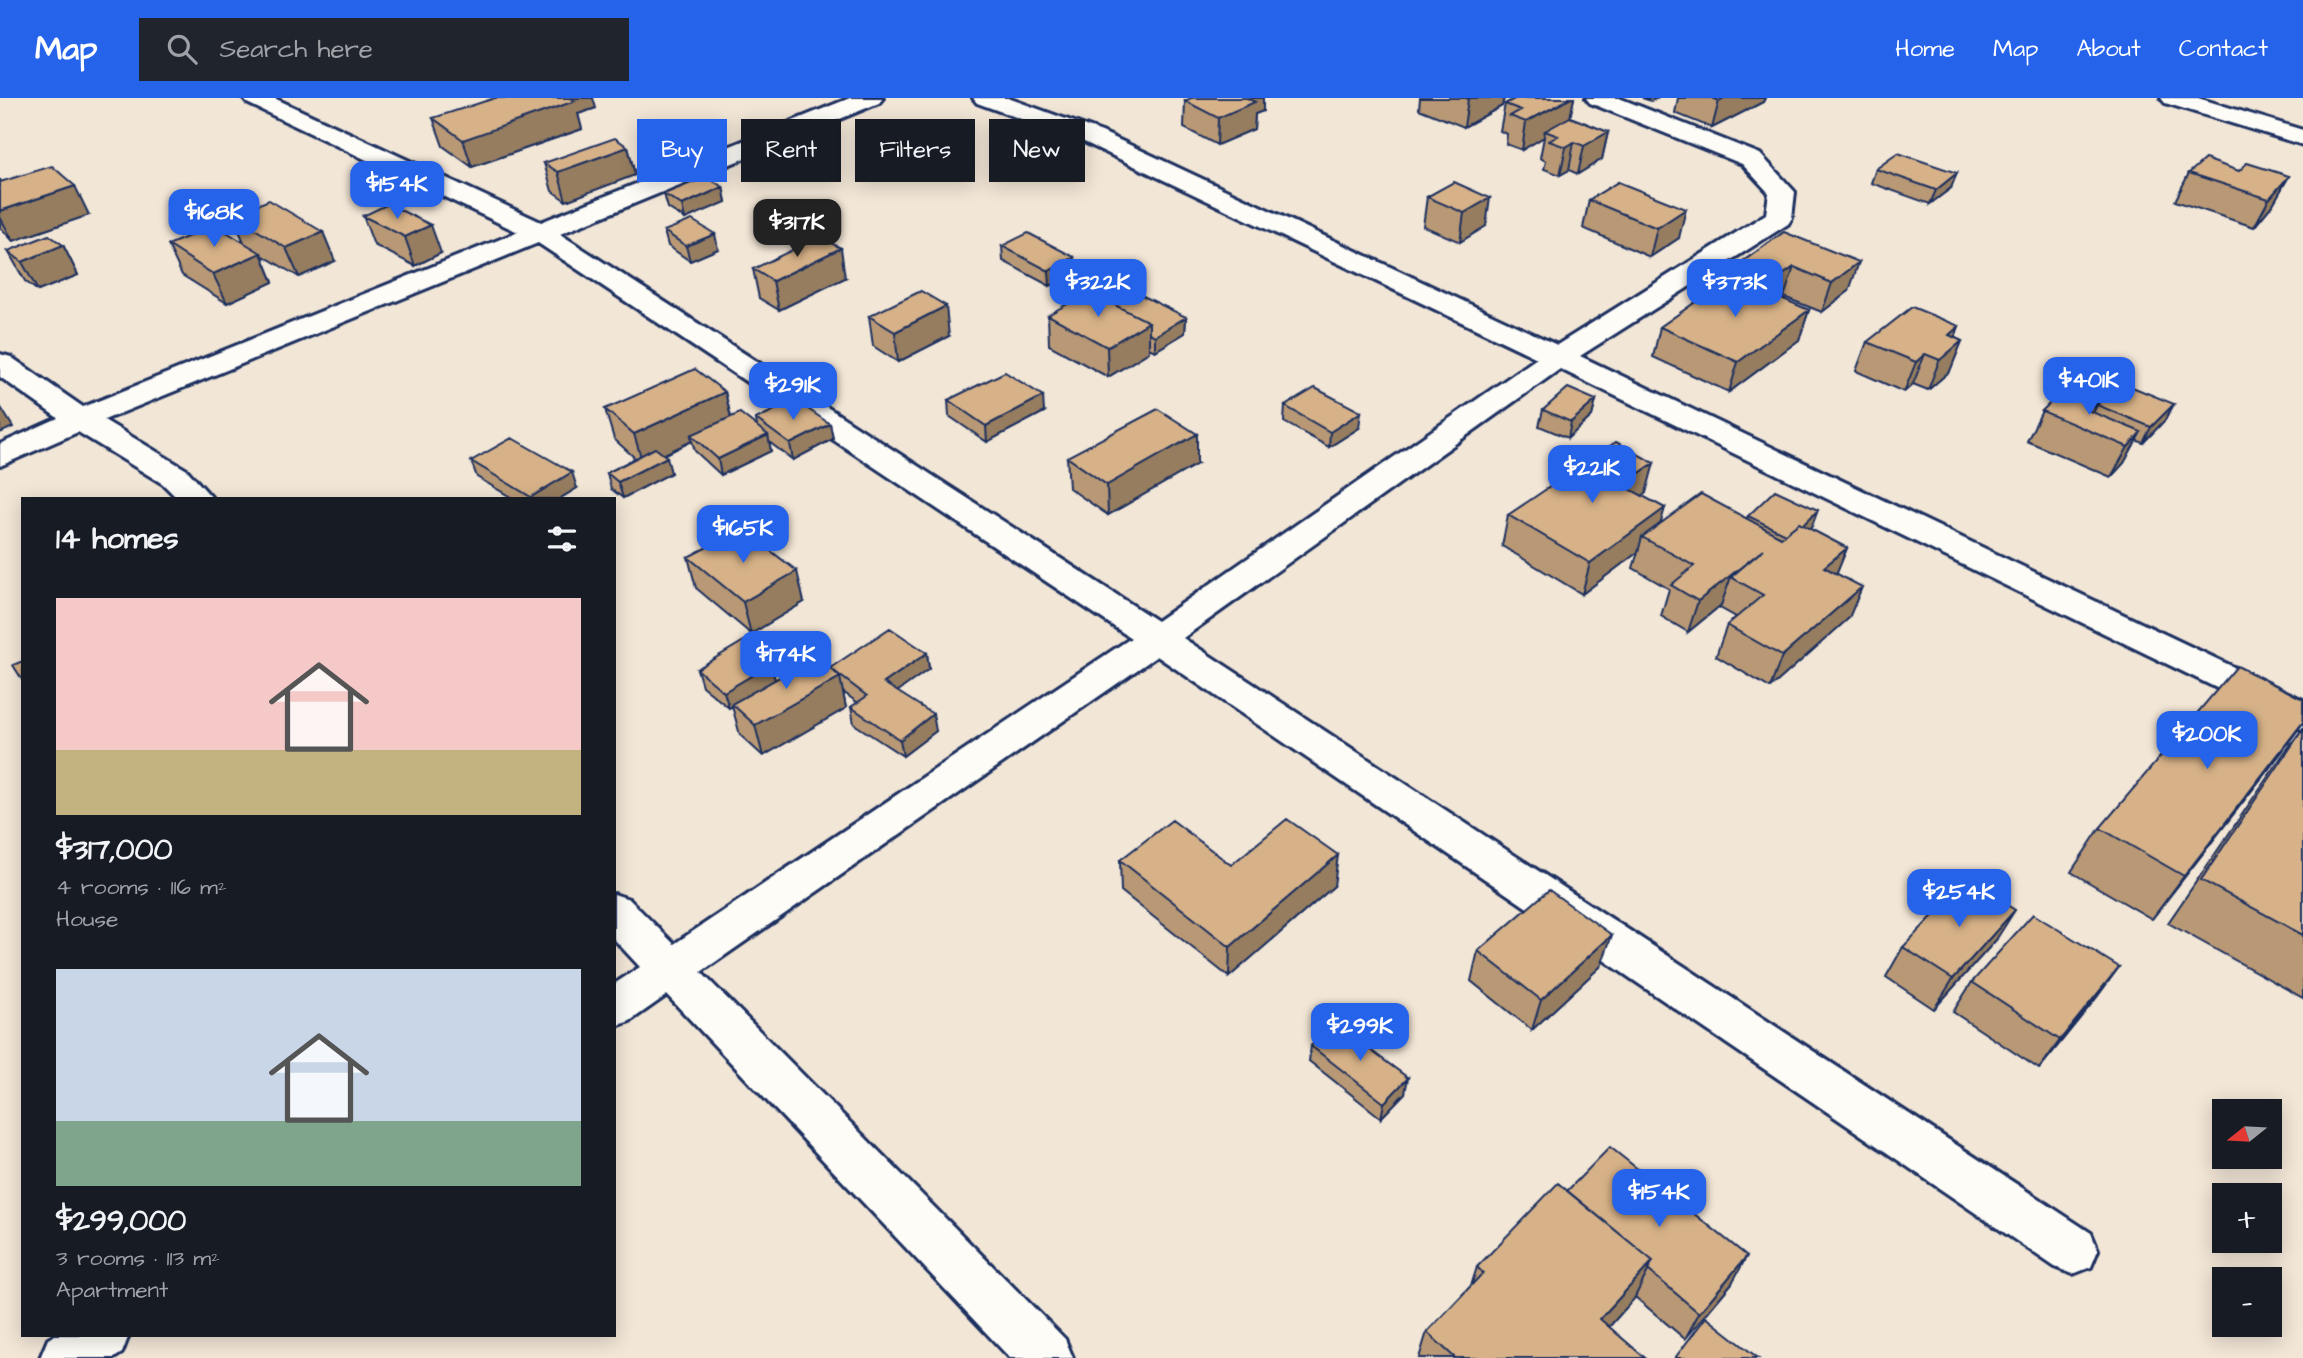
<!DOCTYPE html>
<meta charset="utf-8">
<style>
body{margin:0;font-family:"Architects Daughter",sans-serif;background:#20242c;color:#f1f3f6;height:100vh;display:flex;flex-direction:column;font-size:26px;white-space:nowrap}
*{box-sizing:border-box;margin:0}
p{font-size:23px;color:#9ea1a6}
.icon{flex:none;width:38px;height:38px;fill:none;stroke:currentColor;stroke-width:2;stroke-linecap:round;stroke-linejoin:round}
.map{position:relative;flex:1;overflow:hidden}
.details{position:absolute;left:21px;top:399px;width:595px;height:840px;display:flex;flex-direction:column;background:#171b24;border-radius:0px;box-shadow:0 4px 18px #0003}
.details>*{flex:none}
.hud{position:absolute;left:637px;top:21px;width:665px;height:63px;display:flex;gap:14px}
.needle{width:46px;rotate:252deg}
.fabs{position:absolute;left:2212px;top:1001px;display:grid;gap:14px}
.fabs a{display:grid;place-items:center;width:70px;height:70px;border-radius:0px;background:#171b24;box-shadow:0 4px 18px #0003;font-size:35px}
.price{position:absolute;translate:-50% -60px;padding:0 16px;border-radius:14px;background:#2563eb;color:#fff;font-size:23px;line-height:46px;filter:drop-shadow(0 2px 4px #0008)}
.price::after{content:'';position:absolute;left:50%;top:42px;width:21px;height:16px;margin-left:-10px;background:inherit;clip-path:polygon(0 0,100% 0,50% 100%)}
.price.on{background:#222;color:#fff}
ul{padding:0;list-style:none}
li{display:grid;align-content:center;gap:14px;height:371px;padding:0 35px}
li span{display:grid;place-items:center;height:217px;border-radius:0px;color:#555}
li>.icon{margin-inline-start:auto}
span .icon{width:126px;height:126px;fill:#fffc;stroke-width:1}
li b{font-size:30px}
h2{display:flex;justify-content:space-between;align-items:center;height:84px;padding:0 35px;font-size:30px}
.chip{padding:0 24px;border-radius:0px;background:#171b24;box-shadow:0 4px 18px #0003;font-size:24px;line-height:63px}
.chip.on{background:#2563eb;color:#fff}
header{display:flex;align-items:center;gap:42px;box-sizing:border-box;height:98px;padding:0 35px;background:#2563eb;color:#fff}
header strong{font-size:33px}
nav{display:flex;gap:38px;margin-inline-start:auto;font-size:24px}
.search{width:490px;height:63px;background:#20242c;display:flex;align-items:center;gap:18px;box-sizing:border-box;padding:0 24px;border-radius:0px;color:#9ea1a6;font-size:26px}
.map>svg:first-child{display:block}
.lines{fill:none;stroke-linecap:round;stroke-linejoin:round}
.minor-casing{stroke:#1b2f5e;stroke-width:6}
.minor{fill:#fdfcf7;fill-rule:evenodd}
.wall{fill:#b99975;stroke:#1b2f5e;stroke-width:2}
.shaded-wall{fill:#967d5f;stroke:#1b2f5e;stroke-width:2}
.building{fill:#d7b288;stroke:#1b2f5e;stroke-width:2}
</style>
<header>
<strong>Map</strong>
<div class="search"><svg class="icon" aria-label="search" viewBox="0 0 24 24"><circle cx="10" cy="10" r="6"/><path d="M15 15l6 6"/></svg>Search here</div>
<nav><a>Home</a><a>Map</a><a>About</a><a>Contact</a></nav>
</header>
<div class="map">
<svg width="2303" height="1260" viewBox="0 0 2303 1260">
<rect width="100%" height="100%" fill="#f2e6d6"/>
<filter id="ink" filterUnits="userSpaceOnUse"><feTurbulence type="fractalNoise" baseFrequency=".0143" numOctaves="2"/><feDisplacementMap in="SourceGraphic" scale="14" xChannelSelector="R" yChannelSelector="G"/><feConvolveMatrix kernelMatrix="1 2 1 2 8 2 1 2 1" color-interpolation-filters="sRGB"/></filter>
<g filter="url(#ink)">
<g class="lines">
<g class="minor-casing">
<path id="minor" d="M243,0h31l267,124 309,-124h33l-4,5 -319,131 597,387 380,-263 -453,-216 -107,-39 -4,-5h35l94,34 455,213 209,-131 3,-21 -27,-29 -152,-61 -4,-5h33l141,56 35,38 -3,26 -4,6 -208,132 723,344v30l-743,-361 -377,269 908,595 7,17 -7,17 -18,7 -18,-7 -898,-611 -456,316 364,367 8,19h-63l-343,-363 -37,26 -16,6v-43l26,-17 -26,-28v-45l15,5 45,45 457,-306 -593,-395 -434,177 83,50 26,29h-35l-15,-15 -85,-52 -78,34v-22l58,-26 -58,-41v-23l11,3 72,50 435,-175 -271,-129z
M2161,0h37l105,32v15l-138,-42z
M55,1237h74l-7,18 -8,5h-74l8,-19z"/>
</g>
<use href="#minor" class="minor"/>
</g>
<path class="wall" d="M1420,0h84l-2,8 -38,21 -45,-18z
M1516,0h58l-4,19 38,15 -6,27 -24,15 -9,-4 -9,5 -16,-6 2,-8 -6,-3 4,-21 -22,13 -16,-6 1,-10 -7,-3 5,-27z
M1642,0h16l-7,3z
M1678,0h87l-2,4 -51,26 -37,-15z
M1185,3l78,10 -8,3 -1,15 -37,16 -33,-17z
M596,10l-18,6 4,15 -110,38 -29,-21 -10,-28z
M628,49l7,28 -69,26 -14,-10 -8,-28z
M1876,71l75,19 -21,16 -59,-21z
M2239,73l50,5 -16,28 -19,23 -79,-26 14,-28z
M0,81l1,3 88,33 -76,26 -13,-14z
M1454,84l32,44 -26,16 -37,-16 4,-29z
M1618,84l61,56 -29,19 -67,-29 6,-28z
M723,89l3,15 -41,17 -17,-11 -4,-14z
M232,117l103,46 -36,16 -37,-22 11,27 -46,21 -45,-28 -14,-30 76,-3z
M363,118l78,37 -26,13 -41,-21z
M664,133l54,18 -28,12 -22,-15z
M1784,134l65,59 -27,21 -38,-15 -2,2 27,11 -10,30 -70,52 -76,-35 7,-30 72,-50 3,-10z
M63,147l15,30 -40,16 -13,-10 -17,-30z
M1002,148l72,11 1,16 -25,13 -47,-25z
M753,171l92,9 -66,32 -20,-12z
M1101,200l85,19 -1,16 -30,18 -6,-3v4l-41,25 -59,-32 -1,-30z
M869,218l80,20 -51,26 -25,-16z
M1959,228l-4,12 7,3 -12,30 -22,19 -15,-6 -9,8 -48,-21 11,-29z
M725,294l6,25 26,10 -1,-8 74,5 3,15 -40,21 -24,-18 2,9 -50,24 -26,-24 -3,-10 -28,14 7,18 -48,25 -12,-9 -4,-16 28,-15 -21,-19 -9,-30z
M948,302l96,12 -57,30 -38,-26z
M1596,302l-4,16 -24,22 -29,-12 4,-16z
M2098,302l-6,12 1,1 4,-8 77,-1 -9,16 -22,23 -7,-3 -12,23 -13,14 -84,-36 15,-30z
M1285,308l74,22 -30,19 -45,-25z
M1067,359l130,7 -89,51 -39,-27z
M471,363l106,27 -18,11h-45l-37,-22z
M1646,395l-4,3 18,28 87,-6 1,-2 64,10 -2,3 37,19 -10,25 12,45 -79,70 -54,-32 11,-31 9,-8 -16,-9 1,-3 -33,27 -27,-16 8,-27 -36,-21 5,-16 -56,42 -80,-48 6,-31z
M688,459l116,45 -53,32 -55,-46z
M927,555l2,16 -32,22 39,40 -33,25 -49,-32 -3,-17 7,-4 -15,-11 3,16 -83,48 -23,-21 -8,-29 -3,2 -27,-22 -5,-17 78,10 55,-11z
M2303,630v270l-135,-75 114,-167z
M2284,651l-132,170 -81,-47 29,-44z
M1120,762l111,5 103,21 -105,91 -108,-86z
M1996,842l-62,69 -48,-32 17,-30z
M1478,853l123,15 -69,64 -61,-49z
M2119,869l-22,30 -58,72 -86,-57 19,-30z
M1311,948l94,47 -24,25 -72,-57z
M1567,1093l165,92 -47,56 -50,-42 -26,30 36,31h-226l8,-26 44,-46 6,-19z"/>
<path class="shaded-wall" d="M562,0h31l3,10 -18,6 4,15 -110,38 -9,-27z
M1239,0h24v13l-8,3 -1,15 -37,16 1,-27z
M1470,0h34l-2,8 -38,21 4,-28z
M1571,0h3l-5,25 -24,8 -1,6 -22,13 4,-28z
M1724,0h41l-2,4 -51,26 7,-27z
M1608,34l-6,27 -24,15 6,-28z
M1574,44l-5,28 -9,5 6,-28z
M628,49l7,28 -69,26 -8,-29z
M1957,75l-6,15 -21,16 6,-14z
M2289,78l-16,28 -19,23 15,-28z
M75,88l14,29 -76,26 -13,-24v-6z
M723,89l3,15 -41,17 -3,-14z
M1490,100l-4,28 -26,16 4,-29z
M1686,111l-7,29 -29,19 7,-29z
M431,127l10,28 -26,13 -10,-29z
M323,134l12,29 -36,16 -13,-29z
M715,136l3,15 -28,12 -4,-15z
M63,147l15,30 -40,16 -16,-29z
M841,150l4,30 -66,32 -6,-29z
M261,155l12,29 -46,21 -14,-29z
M1074,159l1,16 -25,13 -1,-15z
M1859,164l-10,29 -27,21 10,-29z
M1794,169l-10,30 -20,15 9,-30z
M946,208l3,30 -51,26 -3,-30z
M1809,212l-10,30 -70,52 9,-30z
M1186,219l-1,16 -30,18v-15z
M1149,224v30l-41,25 -1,-30z
M1959,228l-11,27 14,-12 -12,30 -22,19 21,-55z
M1925,256l-12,30 -9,8 12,-30z
M725,294l7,31 -41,12 1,6 -49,23 -9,-30z
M1043,298l1,16 -57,30 -1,-16z
M1596,302l-4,16 -24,22 3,-16z
M2098,302l-14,28 3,-18z
M2174,306l-9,16 -22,23 8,-16z
M0,308l13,21 -13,6z
M1361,314l-2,16 -30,19 1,-15z
M830,326l3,15 -40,21 -3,-16z
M2141,334l-17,31 -13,14 17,-30z
M1197,336v30l-89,51 -1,-30z
M768,337l3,16 -50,24 -3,-16z
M667,359l4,16 -48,25 -5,-16z
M1654,365l-8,30 -32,23 8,-31z
M572,374l5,16 -18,11h-27l-1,-2z
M1665,410l-9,31 -14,-2 -4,15 -56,42 8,-31z
M1818,412l-6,16 -27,27 6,-17z
M1847,450l-13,31 -10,-12z
M1764,451l-33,28 -10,28 -33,27 10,-31z
M797,473l7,31 -53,32 -8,-32z
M1862,489l-13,31 -79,70 12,-32z
M927,555l2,16 -42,30 -3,-16z
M771,566l4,16 -43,24v2l-3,2 -5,-16z
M840,579l6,31 -83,48 -8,-31z
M933,616l3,17 -33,25 -3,-16z
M2303,625l-19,26 -132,170 32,-43z
M1338,757l-4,31 -105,91 1,-30z
M2015,812l-19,30 -62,69 19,-30z
M1612,837l-11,31 -69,64 9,-30z
M2119,869l-22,30 -58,72 21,-29z
M1408,980l-3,15 -24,25 3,-15z
M1747,1158l-15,27 -47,56 14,-26z
M1653,1163l-19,38 -51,57 17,-37z"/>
<path class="building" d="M495,0h75l5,3 -112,39 -30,-22z
M1191,0h56l8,4 -37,16 -33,-17z
M1516,0h55l-45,24 -16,-6 11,-6 -16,-6z
M1712,0h12l-5,3z
M1570,19l38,15 -24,14 -10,-4 -8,5 -17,-6 9,-5 -13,-5z
M615,40l13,9 -70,25 -14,-9z
M1898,55l59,20 -21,17 -60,-21z
M2205,61l34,12 8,-8 42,13 -20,23 -80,-26z
M52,68l23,20 -75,25v-29z
M706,79l17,10 -41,18 -18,-11z
M1454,84l36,16 -26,15 -37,-16z
M1618,84l68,27 -29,19 -68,-28z
M269,102l54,32 -37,16 -54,-33z
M388,106l43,21 -26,12 -42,-21z
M692,122l23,14 -29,12 -22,-15z
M215,127l46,28 -48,21 -45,-29z
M1784,134l75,30 -27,21 -38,-16 -21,15 -38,-15z
M1028,135l46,24 -25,14 -47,-25z
M49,137l14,10 -41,17 -14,-11z
M819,139l22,11 -68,33 -20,-12z
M1731,179l78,33 -71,52 -78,-35z
M1123,188l63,31 -31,19 -6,-3v-11l-48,-24z
M921,193l25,15 -51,26 -26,-16z
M1089,194l60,30 -42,25 -59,-32z
M1912,209l47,19 -10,9 13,6 -22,19 -15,-6 -9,8 -49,-20z
M695,271l30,23 -91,42 -29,-25z
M1005,274l38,24 -57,30 -38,-26z
M2120,284l54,22 -23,23 -54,-22z
M2066,289l32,13 -11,10 54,22 -13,15 -86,-36z
M1315,290l46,24 -31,20 -45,-26z
M1568,290l28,12 -25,22 -28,-12z
M795,302l35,24 -40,20 -34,-25z
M1158,311l39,25 -90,51 -40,-28z
M740,315l28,22 -50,24 -27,-24z
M512,340l60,34 -41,25 -60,-36z
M1616,344l38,21 -32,22 43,23 -75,55 -82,-48z
M655,350l12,9 -49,25 -11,-9z
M1775,392l43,20 -15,15 -4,-2 -14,11 -37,-18z
M1701,396l80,43 18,-14 48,25 -23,19 38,20 -80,69 -55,-31 36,-30 -32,-18 33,-28 -66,52 -27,-16 23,-19 -52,-29z
M742,431l55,42 -54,31 -55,-45z
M890,530l37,25 -43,30 49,31 -33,26 -49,-33 16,-11 -37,-28z
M744,543l27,23 -47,28 -27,-23z
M817,558l23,21 -85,48 -23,-21z
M23,563v20l-10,-16z
M2237,568l66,33v23l-119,154 -84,-48z
M2303,631v206l-102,-55z
M1287,721l51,36 -108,92 -110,-87 52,-40 59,45z
M1967,782l48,30 -62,69 -50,-32z
M1549,792l63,45 -71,65 -63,-49z
M2033,816l86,53 -59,73 -88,-58z
M1334,925l74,55 -24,25 -73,-57z
M1610,1049l137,109 -48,57 -51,-43 5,-9 -86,-70z
M1558,1085l95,78 -53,58 45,39h-190l-28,-26 56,-59 -6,-6z
M1706,1219l52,41h-83z"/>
</g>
</svg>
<div class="fabs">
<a><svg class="needle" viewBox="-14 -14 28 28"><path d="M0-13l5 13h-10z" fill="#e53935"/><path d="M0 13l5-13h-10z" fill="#9ea1a6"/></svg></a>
<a>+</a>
<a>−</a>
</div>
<b class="price" style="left:397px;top:123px">$154K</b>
<b class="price" style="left:214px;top:151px">$168K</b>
<b class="price on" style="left:797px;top:161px">$317K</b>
<b class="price" style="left:1098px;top:221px">$322K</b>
<b class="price" style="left:1735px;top:221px">$373K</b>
<b class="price" style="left:2089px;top:319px">$401K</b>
<b class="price" style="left:793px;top:324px">$291K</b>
<b class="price" style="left:1592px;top:407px">$221K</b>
<b class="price" style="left:743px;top:467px">$165K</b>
<b class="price" style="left:786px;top:593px">$174K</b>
<b class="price" style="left:2207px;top:673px">$200K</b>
<b class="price" style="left:1959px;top:831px">$254K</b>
<b class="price" style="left:1360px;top:965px">$299K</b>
<b class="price" style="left:1659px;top:1131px">$154K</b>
<div class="hud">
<a class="chip on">Buy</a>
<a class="chip">Rent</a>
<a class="chip">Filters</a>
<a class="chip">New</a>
</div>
<section class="details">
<h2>14 homes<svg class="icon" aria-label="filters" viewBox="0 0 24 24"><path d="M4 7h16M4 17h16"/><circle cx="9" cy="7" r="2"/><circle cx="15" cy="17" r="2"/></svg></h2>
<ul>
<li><span style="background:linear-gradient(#f6c9c9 70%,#c2b280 0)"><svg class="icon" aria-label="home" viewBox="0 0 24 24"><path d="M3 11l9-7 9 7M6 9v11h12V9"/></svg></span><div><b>$317,000</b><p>4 rooms · 116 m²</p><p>House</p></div></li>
<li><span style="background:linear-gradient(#c9d6e8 70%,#7fa58c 0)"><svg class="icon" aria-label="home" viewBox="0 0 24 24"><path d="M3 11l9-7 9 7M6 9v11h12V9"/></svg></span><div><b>$299,000</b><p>3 rooms · 113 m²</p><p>Apartment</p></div></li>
</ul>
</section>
</div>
